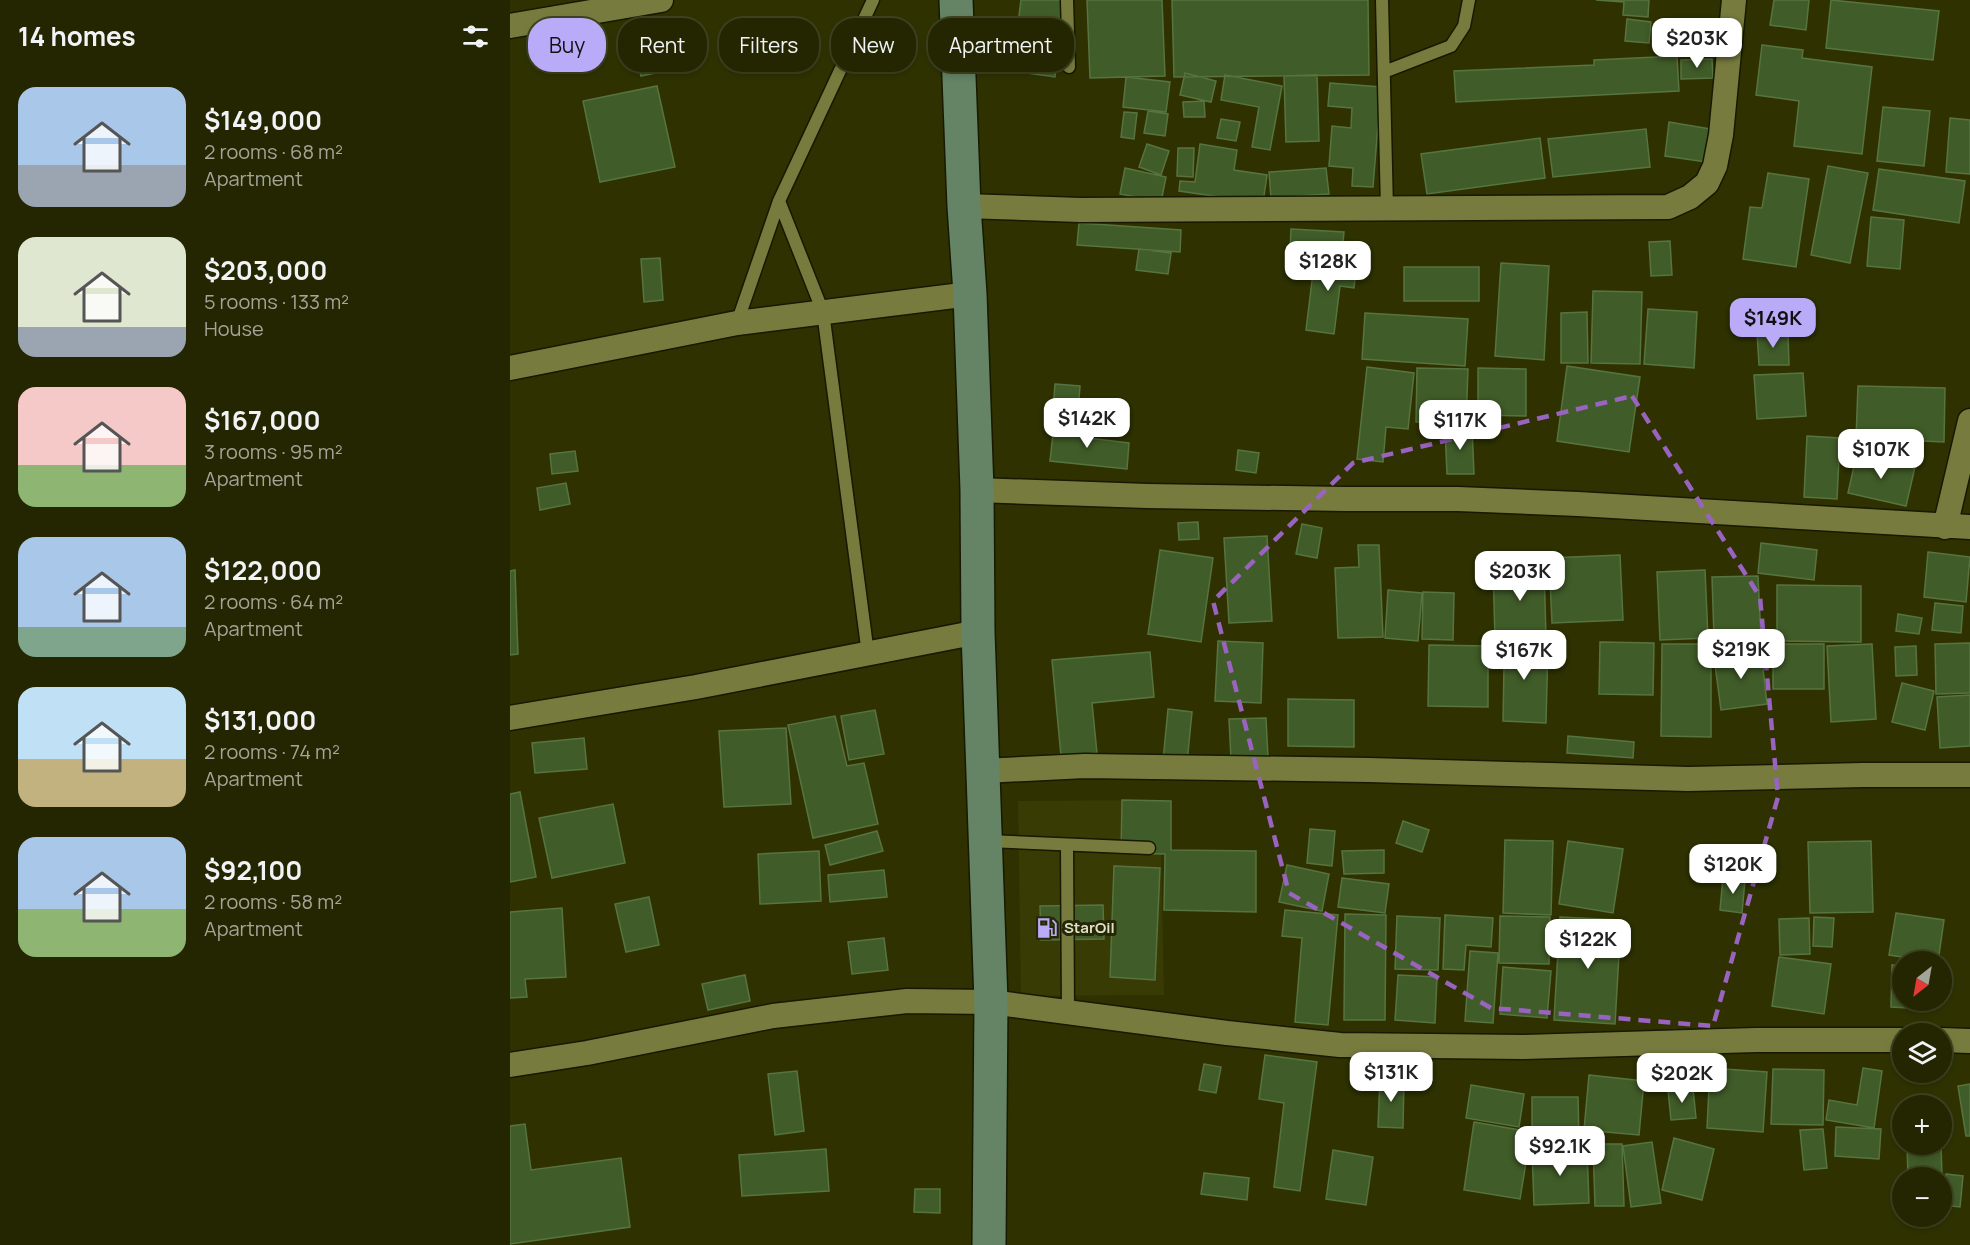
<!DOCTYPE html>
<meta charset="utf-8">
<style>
body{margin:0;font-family:Manrope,sans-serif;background:#2b2e0a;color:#f1f3f6;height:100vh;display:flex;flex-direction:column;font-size:22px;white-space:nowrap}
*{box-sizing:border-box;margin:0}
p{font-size:20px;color:#a3a599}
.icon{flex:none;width:33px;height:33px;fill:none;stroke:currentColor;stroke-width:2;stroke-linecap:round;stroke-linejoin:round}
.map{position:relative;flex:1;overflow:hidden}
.details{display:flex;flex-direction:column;background:#232600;width:510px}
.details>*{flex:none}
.top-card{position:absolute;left:18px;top:18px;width:570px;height:54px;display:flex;gap:12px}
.needle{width:39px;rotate:211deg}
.buttons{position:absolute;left:1382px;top:951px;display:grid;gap:12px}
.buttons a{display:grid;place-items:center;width:60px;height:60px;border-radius:50%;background:#232600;box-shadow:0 3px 9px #0003,0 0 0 2px #404322;font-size:30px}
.price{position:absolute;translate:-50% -51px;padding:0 14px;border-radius:12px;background:#fff;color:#222;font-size:20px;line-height:39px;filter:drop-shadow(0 2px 3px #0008)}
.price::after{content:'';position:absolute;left:50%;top:36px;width:18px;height:14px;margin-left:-9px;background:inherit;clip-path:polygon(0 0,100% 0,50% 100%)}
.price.current{background:#b9abf7;color:#111}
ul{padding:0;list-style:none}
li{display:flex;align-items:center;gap:18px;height:150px;padding:0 18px}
li span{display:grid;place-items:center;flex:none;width:168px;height:120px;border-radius:18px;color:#555}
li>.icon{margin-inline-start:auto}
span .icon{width:72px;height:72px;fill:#fffc;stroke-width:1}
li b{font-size:26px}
h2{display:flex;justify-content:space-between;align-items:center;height:72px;padding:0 18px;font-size:26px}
.tag{padding:0 21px;border-radius:24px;background:#232600;box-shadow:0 3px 9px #0003,0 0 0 2px #404322;font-size:21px;line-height:54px}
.tag.current{background:#b9abf7;color:#111}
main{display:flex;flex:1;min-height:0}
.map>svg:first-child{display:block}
.built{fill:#383b04}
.building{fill:#405c28;stroke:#577440;stroke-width:1.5}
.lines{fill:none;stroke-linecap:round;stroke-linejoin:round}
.lane-casing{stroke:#171900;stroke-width:15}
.street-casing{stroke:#171900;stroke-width:27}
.secondary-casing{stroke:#171900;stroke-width:36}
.lane{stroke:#777c3e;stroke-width:12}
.street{stroke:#777c3e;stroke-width:24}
.secondary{stroke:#648465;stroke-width:33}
.marked{fill:none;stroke:#9963c0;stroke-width:4.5;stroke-dasharray:12 8;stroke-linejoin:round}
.labels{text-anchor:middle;stroke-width:6;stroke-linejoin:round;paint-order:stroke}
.poi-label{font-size:15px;font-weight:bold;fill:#dfe2c3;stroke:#252706;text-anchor:start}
</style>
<main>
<section class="details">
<h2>14 homes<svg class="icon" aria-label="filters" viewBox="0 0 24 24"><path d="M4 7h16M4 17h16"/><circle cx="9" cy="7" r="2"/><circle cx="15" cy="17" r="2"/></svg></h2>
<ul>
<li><span style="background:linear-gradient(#a9c7e8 65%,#9aa5b1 0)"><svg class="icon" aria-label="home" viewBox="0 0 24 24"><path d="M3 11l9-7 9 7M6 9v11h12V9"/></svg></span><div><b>$149,000</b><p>2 rooms · 68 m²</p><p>Apartment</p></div></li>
<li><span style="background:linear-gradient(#dfe7d0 75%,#9aa5b1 0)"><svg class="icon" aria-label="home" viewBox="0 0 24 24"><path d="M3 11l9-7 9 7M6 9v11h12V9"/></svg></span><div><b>$203,000</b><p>5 rooms · 133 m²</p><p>House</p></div></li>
<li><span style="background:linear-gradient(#f6c9c9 65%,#8fb573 0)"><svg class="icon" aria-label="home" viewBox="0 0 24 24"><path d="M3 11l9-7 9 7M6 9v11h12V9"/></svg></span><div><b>$167,000</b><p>3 rooms · 95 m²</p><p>Apartment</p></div></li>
<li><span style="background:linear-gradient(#a9c7e8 75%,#7fa58c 0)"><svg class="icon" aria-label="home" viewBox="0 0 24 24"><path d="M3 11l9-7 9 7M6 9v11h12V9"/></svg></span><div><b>$122,000</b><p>2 rooms · 64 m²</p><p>Apartment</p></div></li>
<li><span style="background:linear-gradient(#bfe0f5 60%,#c2b280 0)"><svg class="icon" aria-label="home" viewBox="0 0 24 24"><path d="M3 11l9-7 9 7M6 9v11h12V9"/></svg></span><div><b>$131,000</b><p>2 rooms · 74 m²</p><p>Apartment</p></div></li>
<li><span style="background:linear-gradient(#a9c7e8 60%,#8fb573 0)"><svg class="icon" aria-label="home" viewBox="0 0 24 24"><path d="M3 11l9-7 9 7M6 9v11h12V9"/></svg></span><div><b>$92,100</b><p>2 rooms · 58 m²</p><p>Apartment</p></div></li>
</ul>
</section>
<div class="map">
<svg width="1460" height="1245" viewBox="0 0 1460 1245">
<rect width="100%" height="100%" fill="#2f3200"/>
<path class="built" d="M650,800l4,195 -143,1 -3,-195z"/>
<path class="building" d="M511,0h44l-10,77 -43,-6z
M577,0h75l3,76 -75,2z
M662,0h196l1,75 -195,2z
M1086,0h53l-1,17 -25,-2 1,-13z
M1264,0h35l-3,30 -36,-5z
M1321,0l108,11 -6,49 -107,-12z
M1117,19l24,3 -2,21 -24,-2z
M148,36l7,35 -24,5 -8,-34z
M1252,45l41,5 -1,8 70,9 -10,87 -68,-8 5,-45 -43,-6z
M1167,56l2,35 -223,11 -2,-31 140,-6v-5z
M1202,59l1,19 -32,1v-19z
M675,73l31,8 -5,21 -31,-7z
M715,75l57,11 -12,64 -18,-3 7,-40 -38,-7z
M807,75l2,66 -33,1 -2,-66z
M616,77l44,5 -4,30 -43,-5z
M820,83l51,4 -8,100 -21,-1 1,-18 -24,-2 3,-40 19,2 1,-20 -24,-2z
M147,86l18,81 -75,15 -17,-81z
M694,101l1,16h-21l-1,-15z
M1373,107l47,4 -6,55 -47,-5z
M638,111l20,3 -3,22 -21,-3z
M614,112l13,1 -3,26 -13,-2z
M1440,118l20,2v54l-24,-2z
M711,119l19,3 -4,19 -19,-3z
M1159,122l42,7 -5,33 -41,-6z
M1136,129l4,38 -97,10 -5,-38z
M1030,138l5,40 -118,16 -6,-40z
M637,144l22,7 -8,24 -22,-8z
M690,144l37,6 -3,20 33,5 -4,28 -84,-12 1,-10 15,1z
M668,148h16l-1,29 -16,-1z
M1318,166l40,7 -18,90 -39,-8z
M615,168l41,9 -5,25 -41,-8z
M816,168l3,26 -58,4 -2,-26z
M1369,169l86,12 -6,42 -86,-13z
M1258,173l41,6 -13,88 -53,-8 7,-52 12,1z
M1361,217l33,3 -4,49 -33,-3z
M569,223l102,7 -1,22 -103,-7z
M781,229l53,3 -2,22 -52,-3z
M1160,241l2,34 -21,1 -2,-34z
M629,249l32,4 -3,21 -32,-4z
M805,256l42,5 -3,27 -14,-2 -6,48 -28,-4z
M150,258l3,42 -19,2 -3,-43z
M991,263l48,3 -5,94 -49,-4z
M894,267h75v34h-75z
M1083,291l49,1 -2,72 -49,-1z
M1138,309l49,3 -3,56 -50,-4z
M1077,312l1,51h-27v-50z
M855,313l103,6 -3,47 -103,-7z
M1278,332l1,33h-30l-2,-32z
M1057,366l73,11 -11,75 -72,-11z
M857,367l47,6 -6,56 -22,-2 -3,35 -26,-3z
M907,368l51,1 -2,54 -50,-1z
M968,368l48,1v47l-48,-1z
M1293,373l3,43 -49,3 -3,-44z
M545,384l25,2 -2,26 -25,-2z
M1348,386l87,2 -1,54 -88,-4z
M544,424l35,4 -1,10 41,5 -2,26 -77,-8z
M962,427l2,47h-27l-2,-46z
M1297,436l33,2 -3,61 -33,-2z
M728,450l21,3 -3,20 -20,-3z
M65,451l3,20 -26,3 -2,-20z
M1347,453l58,14 -9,39 -58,-13z
M56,483l4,21 -30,6 -3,-22z
M688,522l1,17 -20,1 -1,-17z
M792,524l20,4 -5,30 -21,-4z
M757,536l5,85 -43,2 -5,-85z
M1251,543l56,7 -3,30 -56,-7z
M848,545h21l4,92 -45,1 -3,-70 24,-1z
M650,550l53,8 -12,84 -53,-8z
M1418,552l42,5 -4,45 -42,-5z
M1110,555l3,65 -71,3 -3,-65z
M1034,565l2,74 -51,1 -2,-74z
M5,570l3,84 -8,1v-84z
M1195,570l3,68 -48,2 -3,-68z
M1248,576l3,61 -47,1 -2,-61z
M1267,585l84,1v56l-84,-1z
M878,590l34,3 -4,48 -33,-3z
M913,592l31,1 -1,47 -31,-1z
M1425,603l28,3 -2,27 -29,-3z
M1388,614l24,4 -3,16 -23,-3z
M708,641l45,2 -2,60 -46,-2z
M987,642l51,2 -2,79 -43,-2 1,-55 -8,-1z
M1090,642l54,1 -1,52 -54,-1z
M1460,643v50l-34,1 -1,-50z
M1152,644h49v93l-50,-1z
M1263,644h51v45h-51z
M1362,644l4,75 -45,3 -4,-76z
M919,645l59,1v61l-60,-1z
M1406,646l1,29 -21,1 -1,-29z
M1251,651l6,53 -46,6 -7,-53z
M640,652l4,45 -62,6 5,50 -36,3 -9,-96z
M1392,683l32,8 -9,39 -33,-8z
M1460,695v51l-30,2 -3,-51z
M778,699l66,1v47l-66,-1z
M658,709l24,3 -5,51 -24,-2z
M365,710l9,44 -35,6 -8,-44z
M325,716l12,50 17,-3 14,61 -65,14 -25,-113z
M756,718l2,40 -37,1 -2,-40z
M276,728l5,76 -67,3 -5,-76z
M1058,736l66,6 -1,16 -66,-5z
M74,738l3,31 -52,4 -3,-30z
M10,792l16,85 -26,5v-88z
M612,800l49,1v49l85,1v61l-92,-2 1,-56 -44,-1z
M103,804l12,59 -73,15 -13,-60z
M893,821l26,9 -7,22 -26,-9z
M800,829l25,2 -3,35 -25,-3z
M367,831l6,20 -53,14 -5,-20z
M995,840l48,1 -2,74 -48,-2z
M1058,841l55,8 -10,64 -54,-9z
M1361,841l2,71 -63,1 -2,-71z
M874,850v23l-40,1 -2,-23z
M309,851l2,50 -61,3 -2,-50z
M777,865l42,9 -7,37 -43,-9z
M604,866l46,2 -5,112 -45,-3z
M374,870l3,27 -57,5 -2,-27z
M1213,877l22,3 -3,33 -22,-3z
M832,878l47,6 -4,29 -47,-6z
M139,897l10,48 -33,7 -11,-48z
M593,905l1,34 -63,1 -1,-34z
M52,908l4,69 -41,2 2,18 -17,1v-86z
M775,910l53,5 -10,110 -33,-3 7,-84 -20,-2z
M1386,913l48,7 -6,42 -49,-7z
M835,914l41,1 -1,105h-41z
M935,915l48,3 -2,29 -25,-2 -2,25 -21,-1z
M887,916l43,2 -2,52 -43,-1z
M990,916l50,1 -1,47 -50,-1z
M1050,917l61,3 -6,104 -61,-4z
M1304,917l20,1 -2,29 -19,-1z
M1299,918l1,36 -30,1 -1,-36z
M374,938l4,32 -36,4 -4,-32z
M960,951l28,2 -5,70 -28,-2z
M1269,957l52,7 -7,50 -52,-8z
M1382,965h10v35h25l-1,9 -35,-2z
M993,967l48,4 -4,47 -47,-4z
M235,975l5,26 -42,9 -6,-26z
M888,975l39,2 -2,46 -40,-3z
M755,1055l52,7 -17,129 -26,-4 10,-84 -25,-4z
M694,1064l17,3 -5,26 -17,-3z
M1200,1068l57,4 -4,60 -56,-4z
M1353,1068l19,3 -8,57 -48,-8 3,-20 28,5z
M1263,1069l51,1 -1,55 -52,-1z
M287,1071l7,60 -29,4 -7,-61z
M1079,1075l55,6 -5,54 -55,-5z
M870,1077l24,1 -1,50 -25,-1z
M1460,1084v52h-4l-8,-50z
M961,1085l53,9 -5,33 -53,-9z
M1183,1088l3,30 -25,2 -3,-30z
M1022,1097h46l1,42 -47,1z
M964,1122l57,10 -11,67 -56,-9z
M15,1124l6,46 90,-12 9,69 -120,17v-118z
M1326,1127l45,2 -2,30 -44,-3z
M1313,1129l4,39 -23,2 -4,-40z
M1164,1138l40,11 -12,51 -40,-10z
M1142,1142l9,61 -30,4 -8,-61z
M1083,1144h29l2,62h-29z
M1397,1144h34l1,33 -34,1z
M316,1149l3,42 -87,5 -3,-41z
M1077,1149l2,54 -55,2 -2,-54z
M823,1150l40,7 -7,48 -40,-6z
M694,1173l45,5 -2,22 -46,-6z
M1436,1174l17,2 -3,31 -17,-2z
M405,1189h25v24l-26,-1z"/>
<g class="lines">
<g class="lane-casing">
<path id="lane" d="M557,0l2,67
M872,0l5,209
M874,72l67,-26 13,-20 5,-26
M269,201l44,111 45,342
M227,323l42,-122 94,-201
M477,841l162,7
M557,845l1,167"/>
</g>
<g class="street-casing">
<path id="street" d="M0,26l151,-26
M454,206l116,4 588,-3 22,-10 17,-14 8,-17 6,-31 13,-135
M0,368l227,-45 233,-29
M467,490l170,6 198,3h113l120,5 392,23
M1435,527l25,-106
M0,718l186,-31 282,-55
M473,771l102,-5 284,4 319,9 175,-4h107
M1431,1040l29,1
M0,1065l77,-12 186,-37 134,-15 84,1 236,31 113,12 183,2 233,-7h146"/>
</g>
<g class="secondary-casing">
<path id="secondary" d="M446,0l8,206 6,88 7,196 1,142 13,370 -2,243"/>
</g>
<use href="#lane" class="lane"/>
<use href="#street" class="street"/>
<use href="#secondary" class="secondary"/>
</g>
<path class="marked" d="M1122,396l128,201 18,200 -65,229 -222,-18 -202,-115 -76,-292 140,-138z"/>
<defs>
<g id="fuel-bare" transform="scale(1.62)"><path d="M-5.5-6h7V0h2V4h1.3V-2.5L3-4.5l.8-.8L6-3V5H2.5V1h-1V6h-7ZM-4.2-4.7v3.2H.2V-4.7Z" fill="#b9abf7" stroke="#252706" stroke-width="2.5" paint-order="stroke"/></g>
</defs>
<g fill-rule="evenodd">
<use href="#fuel-bare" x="537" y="928"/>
</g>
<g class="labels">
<g class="poi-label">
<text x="554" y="933">StarOil</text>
</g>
</g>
</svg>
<div class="buttons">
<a><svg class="needle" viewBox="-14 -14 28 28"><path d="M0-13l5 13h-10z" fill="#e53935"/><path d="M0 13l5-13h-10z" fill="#a3a599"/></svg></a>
<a><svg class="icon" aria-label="layers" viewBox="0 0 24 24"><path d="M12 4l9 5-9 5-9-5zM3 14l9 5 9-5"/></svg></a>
<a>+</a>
<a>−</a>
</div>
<b class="price" style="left:1187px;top:69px">$203K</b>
<b class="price" style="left:818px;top:292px">$128K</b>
<b class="price current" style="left:1263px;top:349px">$149K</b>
<b class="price" style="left:577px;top:449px">$142K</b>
<b class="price" style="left:950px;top:451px">$117K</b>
<b class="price" style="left:1371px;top:480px">$107K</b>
<b class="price" style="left:1010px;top:602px">$203K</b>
<b class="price" style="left:1231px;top:680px">$219K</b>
<b class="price" style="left:1014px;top:681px">$167K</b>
<b class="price" style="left:1223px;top:895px">$120K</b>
<b class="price" style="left:1078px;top:970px">$122K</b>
<b class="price" style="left:881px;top:1103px">$131K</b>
<b class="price" style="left:1172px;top:1104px">$202K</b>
<b class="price" style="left:1050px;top:1177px">$92.1K</b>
<div class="top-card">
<a class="tag current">Buy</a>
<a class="tag">Rent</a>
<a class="tag">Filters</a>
<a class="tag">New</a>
<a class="tag">Apartment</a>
</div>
</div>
</main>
